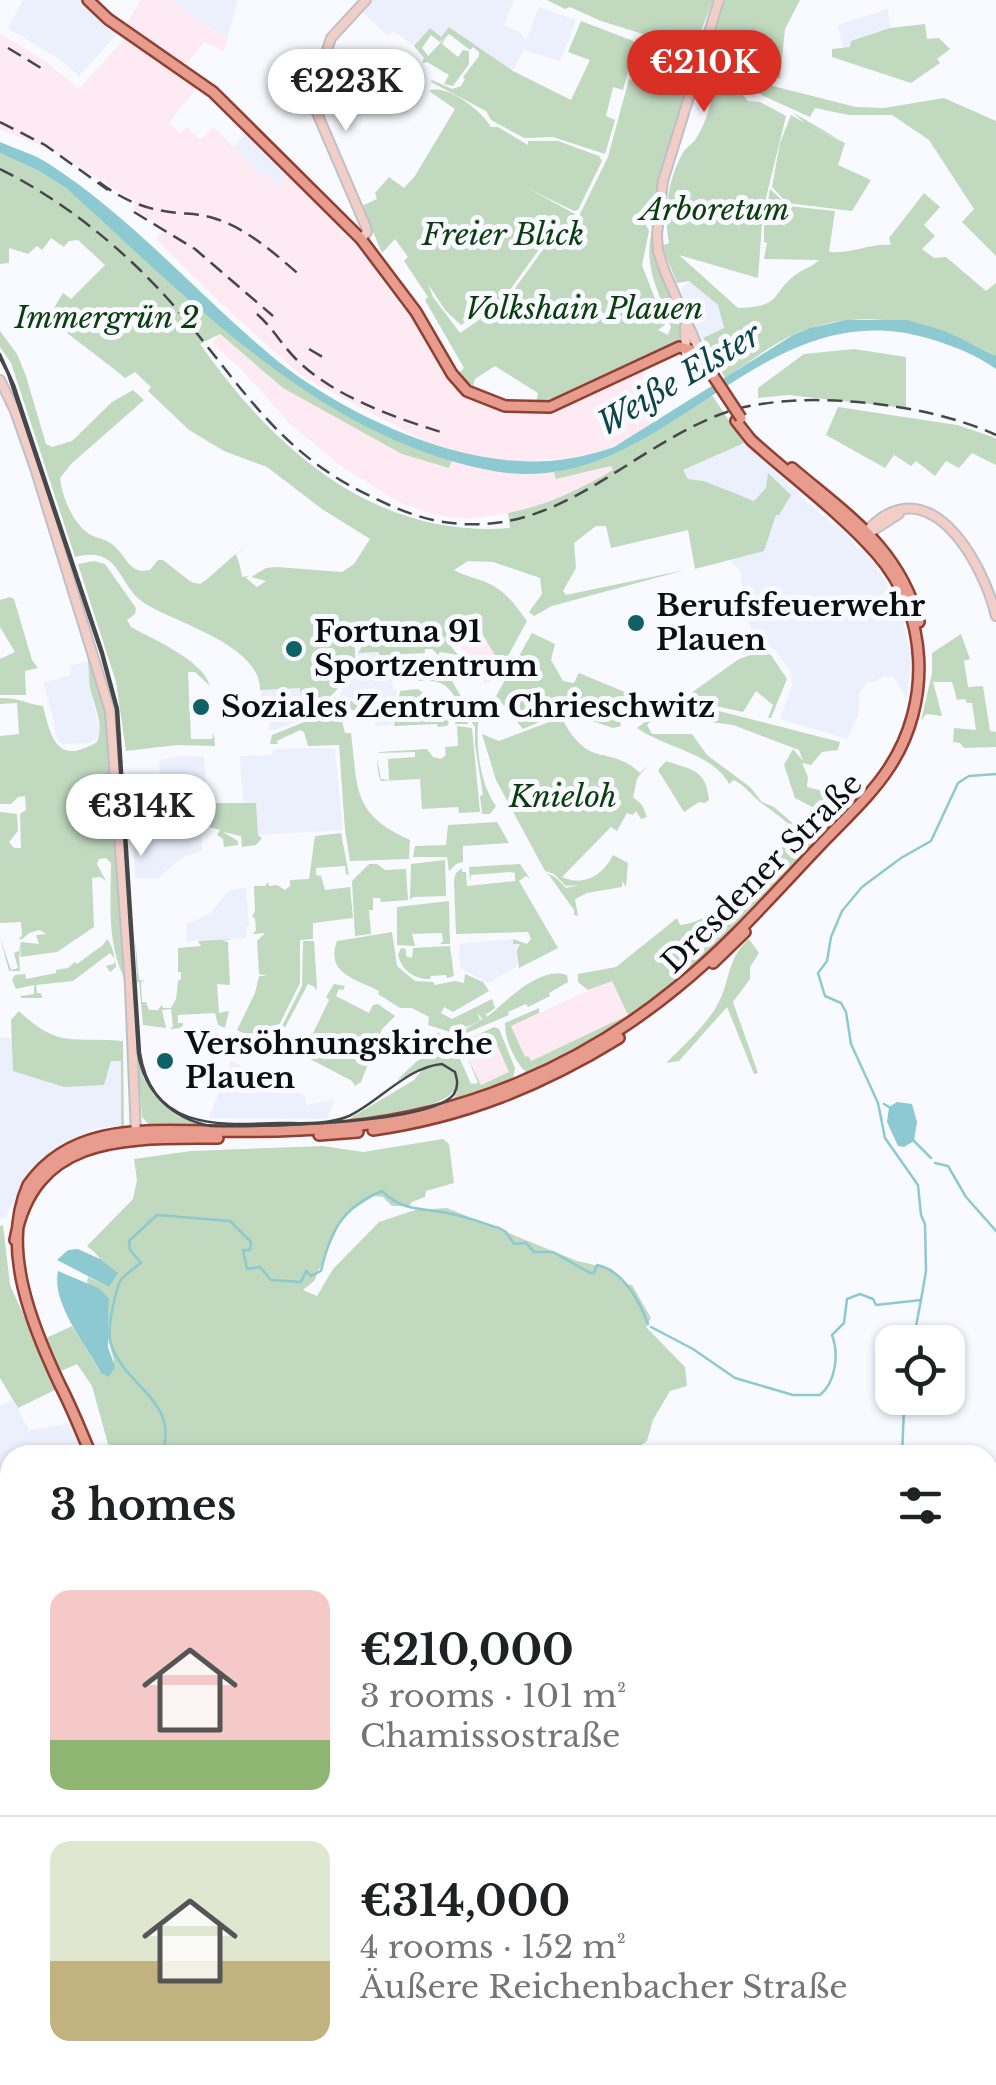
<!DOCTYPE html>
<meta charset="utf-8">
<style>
body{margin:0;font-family:"Libre Baskerville",serif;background:#f2f2f2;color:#202124;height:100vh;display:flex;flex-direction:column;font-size:38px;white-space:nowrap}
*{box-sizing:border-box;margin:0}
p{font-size:32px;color:#757577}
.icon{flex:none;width:55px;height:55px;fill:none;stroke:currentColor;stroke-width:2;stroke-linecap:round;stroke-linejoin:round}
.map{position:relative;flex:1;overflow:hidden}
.sheet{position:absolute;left:0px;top:1445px;width:998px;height:640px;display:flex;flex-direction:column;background:#fff;border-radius:30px 30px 0 0;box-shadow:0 2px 8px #0004}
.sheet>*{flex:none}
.fabs{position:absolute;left:875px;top:1325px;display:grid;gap:20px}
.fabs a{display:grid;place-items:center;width:90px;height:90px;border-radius:20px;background:#fff;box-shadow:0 2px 8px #0004;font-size:50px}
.price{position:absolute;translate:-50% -85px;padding:0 22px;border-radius:35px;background:#fff;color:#222;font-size:32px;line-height:65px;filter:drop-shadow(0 2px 5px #0008)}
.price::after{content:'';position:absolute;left:50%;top:60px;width:30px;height:22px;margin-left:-15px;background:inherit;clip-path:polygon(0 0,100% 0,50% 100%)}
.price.on{background:#d93025;color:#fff}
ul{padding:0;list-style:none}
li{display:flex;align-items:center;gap:30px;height:250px;padding:0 50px}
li+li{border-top:2px solid #e0e0e0}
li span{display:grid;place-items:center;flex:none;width:280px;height:200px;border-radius:20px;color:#555}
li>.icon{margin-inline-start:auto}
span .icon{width:120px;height:120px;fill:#fffc;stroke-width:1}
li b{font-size:42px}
h2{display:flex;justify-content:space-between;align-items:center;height:120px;padding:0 50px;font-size:42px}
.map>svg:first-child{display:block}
.built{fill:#ecf0fd}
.industrial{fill:#feeaf2}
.green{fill:#c0d9bf;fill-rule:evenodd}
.water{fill:#8dc9d1}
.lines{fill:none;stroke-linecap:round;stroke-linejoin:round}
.stream{stroke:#8dc9d1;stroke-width:2.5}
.secondary-casing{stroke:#bec0c8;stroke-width:12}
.primary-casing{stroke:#913f31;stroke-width:14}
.secondary{stroke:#f3cec7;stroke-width:8}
.primary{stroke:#e89c8e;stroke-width:9}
.tram{stroke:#454749;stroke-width:2.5}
.rail{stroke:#454749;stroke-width:2.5;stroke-dasharray:15 8;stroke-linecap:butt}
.primary-bridge-casing{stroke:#913f31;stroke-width:14;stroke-linecap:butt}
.primary-bridge{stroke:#e89c8e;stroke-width:9}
.poi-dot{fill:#106166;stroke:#f8faff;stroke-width:4}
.labels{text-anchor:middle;stroke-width:10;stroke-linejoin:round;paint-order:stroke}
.park-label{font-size:30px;font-style:italic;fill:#0b3d0e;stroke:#f8faff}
.poi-label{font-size:30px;font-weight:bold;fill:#0c0d0f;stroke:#f8faff;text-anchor:start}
.street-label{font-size:30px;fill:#0c0d0f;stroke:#f8faff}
.water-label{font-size:32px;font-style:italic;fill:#0c444a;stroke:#f8faff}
</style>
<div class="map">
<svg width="996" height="2085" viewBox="0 0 996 2085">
<rect width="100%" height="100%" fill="#f8faff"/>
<path class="built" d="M23,0h59l36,33 -39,43 -17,-15 -54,-33z
M169,0h69l-11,39z
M373,0h141l-10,25 17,8 5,8 13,-34 37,13 -16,41 -36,-11 -11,21 -64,-44 -8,10 -11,-8 -16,17 -19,-14 -8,3 -25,-23z
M888,9l2,19 -39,13v6l-8,1 -5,-23z
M638,45l51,21 -7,27 -53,-14z
M246,133l42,42 -11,11 -14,-14 -4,3 -26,-27z
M689,281l29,24 6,24 -21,9 -4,-4 -18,-45z
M744,443l80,74 21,15 12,16 10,3 34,57 10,51 -4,41 -13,-23 -9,-1 -14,7 -3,-2 -8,11 -2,23 -11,24 -67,-20 12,-34 -1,-13 -16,-22 -19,-11 -10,-22 -6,-46 -9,-11 -27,-79 -16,-2 -5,-9z
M380,652l1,16h8l5,22h3l-4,35 -17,1 -3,-12 -9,-9 -24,-11 14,-23 4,-18z
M90,660l-1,18 11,57 -10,8 -28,1 -7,-8 -1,-16 -11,-37 28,-8 -1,-9z
M296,687l4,1 3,32 -29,10h-7l3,-3 -2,-11 -8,-26z
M331,748l4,2 8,80 -85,5 -2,-31 -13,-1 -3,-47 30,-1 5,-6z
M182,756l22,1 2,29 -5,1 1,64 -21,7 -24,21 -22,-1 -4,-101 29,-2 -1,-15z
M246,888l3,37 -3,2v11l-60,3 1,-17 23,-10 19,-24z
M513,939l1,5 6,-1 -3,24 -29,16 -28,-15 -1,-24z
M0,1037l11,1 51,49 42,-2 7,-25 10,1v65l-26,2 -43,22 -19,20 -3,-2 -25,50 -5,1z
M231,1061l74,35 1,9 28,-5 -7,19 -118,-1z
M13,1400l16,30 45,-7 8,32h-72v142l-10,6v-197z"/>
<path class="industrial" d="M141,0h28l58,39 -4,12 -19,-9 -17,22 -6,-3 -55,-37z
M0,33l49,31 30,25 46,-51 37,22 35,27 -28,36 11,11 7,-7 13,13 14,-13 45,47 4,-3 14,15 11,-11 77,81 36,51 6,3 44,76 22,15 54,11 23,-3 91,-40 23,47 -34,24 -44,17 -71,5 -28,-3 -57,-15 -119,-63 -13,-8 -83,-75 -59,-59 9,-11 -32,-19 2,-7 -79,-50 -56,-23z
M219,334l64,54 166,80 3,-8 37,11 65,1 3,7 55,-13 2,4 -28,16 -54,23 -62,10 -35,-4 -34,-12 -56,-34 -53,-43 -52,-58 -28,-25z
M478,613l6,22 17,28 -9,18 -7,3 -26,-40 -9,1 -5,-26z
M612,980l16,35 -97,46 -6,-4 -14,-31z
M493,1034l17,38 -29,13 -17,-38z"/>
<path class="green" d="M547,0h166l-19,50 -93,-29 -31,-14 -5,2z
M725,0h75l-15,29 -5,50 -69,-22 2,-21z
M581,21l55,21 -13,48 -10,-3 -7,29 9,4 -10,34 -52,-17 -29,1 -33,-18 -5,-9 -55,-29 -5,7 6,-9 20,9 9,-3 4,-7 -2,-2 16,-21v-4l-6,-5 -3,3 -21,-16 -9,8 -9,-7 -9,13 6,8 19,-20 -5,8 16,13 5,-7 6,1v13l-16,22 -9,-2 5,-9 -22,-13 -5,1 2,-5 -10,-12 16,-18 11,9 8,-10 64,44 58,29 19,-40 -22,-8z
M925,24l2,15 12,-1 11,11 -13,10 3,4 -29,20 -79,-26v-8l18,-2 1,-6 39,-13z
M690,71c3,34 -31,101 -35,145l-9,9 3,6 -7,34 23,60 -7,5 10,5 3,-8c-11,-33 -31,-65 -17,-101l23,79 5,33 -6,6c-35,18 -103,60 -140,59l2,-10 -43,-27 -20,13 -2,7 -14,-13 5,-5 -39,-68 3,-3 -24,-36 4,-4 -13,-18 -13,14 -20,-47 15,-7 -2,-6 14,-16 15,11 11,-12 40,-67 -26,-18c17,-8 53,20 62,36h7l30,18v-4h30l41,15 3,5 -24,49 -4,1 -45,-22 46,25 -6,11 -19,9 -45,63 -44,28 -16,-15 -17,-26 5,13 27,36 45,-31 48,-66 16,-6 9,-12 30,-61 21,-78 53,14z
M718,72c10,11 22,18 30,29l12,1 26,14 -23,94 -5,68 -79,-23 59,53c48,-2 30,-14 60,-35 8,-5 15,-7 21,-13l-55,-1 3,-16 -3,-1v-18l15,1 1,-4 -15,-3 5,-29 18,17 47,5 -6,41c24,2 41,-9 62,-7l-2,-7 35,-45 16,14 -16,18 11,11 -13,13 12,9 12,-1 40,34 10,-8v73c-61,-33 -131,-51 -199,-23 -25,11 -49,30 -72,45l-22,-40 21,-10 -6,-23 -29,-24 -12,2 -15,-37 7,-3c-6,-29 -1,-66 15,-92 3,-4 8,-7 11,-11 12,-17 20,-47 20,-67z
M729,75l127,32 28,1 60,-10 52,23v135l-34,-34 12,-13 -45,-69 -37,-25h-43l-34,-7 -5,9c-24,-12 -51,-21 -73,-36h-6z
M792,112l48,28 -33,-15 38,18 -7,22 33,15 -19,31 -65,-8 -15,-16 8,-44 11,-28 14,8z
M0,153l39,18 27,17c120,108 230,218 386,272l-3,8 -47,-14 -119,-66 -63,-54 -20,10c73,104 174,195 310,184l-2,-15c38,-7 72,-24 105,-43l-2,-4 -55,13 -2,-7c63,-13 105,-42 158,-77l32,48 -61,27 5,9 16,2 50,20 12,-13 2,-15 23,22 -12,20h-3l-12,36 -69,18 -7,-39 -77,18 -5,-22h-10l-22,17 2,25 -13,23 3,4 119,-25 -133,36 -18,10 -5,-4 13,-18 -2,-16 -47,-16 -25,-1 -14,9c13,7 27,9 38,15 16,9 25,22 35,36l-25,46 -19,-32 -5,-22 -33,7 5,25 8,10 -18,-3 -2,3 -6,-6h-7v4l-38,2v11h5v4l-11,-1 -2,-17 -21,1 3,-5v-19l-6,-5v41l-21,28 -31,27 -3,-32 -40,2c1,-45 -85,-67 -116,-87 -27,-18 -23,-58 -69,-46l-64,-194 -11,-16v-16l17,23 9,22 20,68 6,3 20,-6 40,-39 21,-12 11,10 -73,64 -11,14c2,18 13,47 31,57 8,4 15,4 22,10 14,11 16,30 37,25l8,-10h5l28,22 9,2c17,-11 29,-27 47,-38l-11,8c3,8 5,15 6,23l6,-1 -2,2 11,9 9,-6 -15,-4 15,-9 11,-1 65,5 12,-8 16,-25 -48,-30 -55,-42 -43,-16 -35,-21 -41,-39 3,-4 -16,-15 -10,6c-23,-19 -51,-39 -77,-60l15,-25 8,6 34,-34 -27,-25 -9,1 -5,6 -13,-9 -9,12 -5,-4 -9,8 -19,-6v15l-9,1z
M854,349l52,8v51l-118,-13 -30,3v-10l46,-34z
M838,407l119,18 36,12 3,2v26l-24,-12 -13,15 -13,-7 -11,15 -19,-15 -5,5 -17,-11 -9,13 -59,-33z
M94,561l11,3 31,44 -1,6 -8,6 4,7c23,13 72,33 79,59l-15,-14h-7l3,67h21l2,-6 1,13 -38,-1 -51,6 -10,-69 -38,-118z
M10,597l4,2 18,61 6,8 -13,3 1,24h-26v-36l15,-7 -15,-25v-27z
M75,607l31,92 21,284c-21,-37 -16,-80 -16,-120l-5,-5 -7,1 -2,5 9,17 -6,-4 -8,1 2,49 -37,25 -37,5 2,-13 -3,12 1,15h-11l-9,-34 11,33 7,-2 -4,-15 5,-2 2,-9 18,2 -3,-9 10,-1 -6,-4 -11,3 -8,7 -2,-2 3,-2 -1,-14 -21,1v-111l17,2 1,17 -9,11 5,6h7l-1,-34 6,-4 -1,-14 -7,1 -7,7h-11v-68l19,-2 -2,-31 -17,1v-6c17,-1 27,6 43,8 8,32 14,60 54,36 9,-23 -8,-43 -8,-64 0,-29 -7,-42 -14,-71z
M532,633l23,11 -4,16 12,21 11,2 5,-10 53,22 -13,23 2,8 -8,2 -30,-10 -28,1 -21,-27 17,25 -28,12 -27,-33z
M961,634l9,25 -6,2 4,26 15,-1 7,45 6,1v15l-32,1 -4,-5 -7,-1 1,-14 22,2 -4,-27h-5l-2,-4 -8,1 -5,-18h-19l9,34 -16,-2 -5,7 11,-48v-20z
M762,651l9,4 16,24 -16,39h-3l5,-13 -17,-14 -13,21 -27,-6 -25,-13 48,-34z
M431,671l18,5 17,29 13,10c-4,31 1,69 17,91l-6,8h-8l-2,-18 3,-1 -8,-50v-18l-3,-4 2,-5h-7l1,6h-14l12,-9c-16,-25 -17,-36 -47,-34l1,-9 10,3z
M418,689l12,9 19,25 -2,3 -9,1 -1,-3 -43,2 6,-35z
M335,697l19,5 9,9 -14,-1 -7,11 3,12h6c7,57 1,81 59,107l-1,19 -59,2 -5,-31 -6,-85 -31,1 -4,-14 -4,-2 -23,11 1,3h-8l2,-9 37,-15z
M675,703l28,8 12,-1 125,32 -2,8 -16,2 -11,13 -9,-2 6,14 -1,10 24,6 3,-3 7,1v13l5,4 -2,6c-19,24 -43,45 -64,67 -70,73 -154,162 -253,192 -12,-10 -23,-35 -22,-50l34,-15v5l-28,13 14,31 3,-1 3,5 97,-46 -16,-34 -24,9 -10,-8v-8l38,-7 61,-49 3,7c19,-1 35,-17 53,-15l46,-48v-5l-7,-3 28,-19c-12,-13 -26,-23 -40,-33 -9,-7 -14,-16 -26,-22l-5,4c-16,-31 -64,-36 -92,-56l32,-24zM668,706l29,14 36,5 66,25 4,11 -10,-12 -9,16 11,33 21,11 -3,12 -16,6 -23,-20 -12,-5 -12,-15 -43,-32 -15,-21h-40l-5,-9z
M549,722h15c26,48 46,22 76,51l8,-9 -11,15 -4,18 9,8 5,12 -6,2 -5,-8 -3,4 -6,-2 -10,18 -6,-4 -49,50c22,10 41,-2 51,-22l15,8 -2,24 -4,-6v6l-35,6 -12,6 3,17 -4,-1v-5l-25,-35 -4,-1c9,-1 15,8 21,14l13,-3 -13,1 -12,-12 -9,-3 -49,-91 -14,-46 17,7z
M457,726l15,2 8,84 -21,1 -1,-6 -36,2 -2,-30 -39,2c-3,-6 -4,-15 -4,-22l4,20 8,1 -1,-21 27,-2v-5l-36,1 -2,4 2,-5 48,-3 6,8 8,2 5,-4 -1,-8 13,-1z
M666,761c26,9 40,8 43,39l-4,3 -6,-1 -15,10 -26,-42z
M204,803h52l2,32 4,3 -6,7 -14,2 -1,-11 -18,-4 15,9v4l-14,2 -1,-8 -6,-4 3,-5 -14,-4z
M497,822l12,21 -46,3v16l-7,2 -7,7 -2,-14h-34l2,-11 31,-1 2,-20z
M341,833l8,42 -3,-1 -1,-8 -29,2v7l5,1 4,14 25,-3 3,31 -40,5v16l-13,1v43l-28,56 -11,3 -24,-12 18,-37 4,-17h8l-8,-2 -2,-33 8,-8 -12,1 3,-4 -1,-12 -3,-1 3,-6 -1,-25h11l3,-4 1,4 8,-1 8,5 5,-4v-6l19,-1 6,-43z
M445,860l1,36 -33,1 -3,3 1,-36z
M369,864h8l8,6 21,-1 2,31 -27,2 -1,-4h-7v12h-4l2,24 -16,2 -3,-55z
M520,864l10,15 -4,-3 -7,5 39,67 -39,20 -2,-17 3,-7h-7v-5l14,5 4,-5 -3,-7 -72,2 -2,-54 2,-7 6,-5v4h4l1,14 48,-5v-8l-5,-1 -39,3 -1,7 -1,-15z
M449,901l1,43h-10l3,-3 -1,-8 -30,1 3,12 -18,-1v-38z
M392,932l5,34 18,15 18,1 2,3 20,-4 9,2 1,-9 18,8 6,9 -36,21 -9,-5 -3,6 11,6 40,-20 3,9 -8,6 -2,-2 2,5c21,-17 52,-51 80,-42l1,7 -19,11 1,3 -22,11 -2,-3 -18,8 1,3 -47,20v-4l24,-14 -4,2 -5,-7 3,8c-10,6 -16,9 -29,8l6,4v7l-31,13 -10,-16 7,-3 2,6 8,4 5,-11 8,7 4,-7 -22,-7 1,-8 -17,-9h-12l-22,-14 1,-3c-23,-12 -54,-17 -42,-50z
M135,937l4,43 6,1 -4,1 1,20h4l3,8h9l4,-5 1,3h8l5,-9 2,-18 3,-2v-7h-3v-24l23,-2 -3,-5 34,-2 -10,2 6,1 2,43 -13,-1 2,29 10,-2 -4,17 -7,-3 -3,-12 -37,2v8h5v5l-13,1 3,-3 -2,-17 -9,1 4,18 -23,-3 -4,-44 -2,2z
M107,939c6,7 8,19 9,28l-6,5 -4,-6 8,-2 1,-5 -5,-6 -37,28 -37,4 1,8h4l1,5h-21l-1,-5 1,3 13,-2v-9l-18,4 -4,-9 3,-5 10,-1 1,5 30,-6v-3l12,-2 7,-6 2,2 26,-19z
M749,939l10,14 -9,14v12l-17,23 25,71 -4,1 -27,-67 -48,54 -13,2c17,-17 36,-34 49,-54 16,-25 11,-51 34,-70z
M303,941h11l3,46 -2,4v-4l-7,-3 -28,53 25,9 -1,6 25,-52 -3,-3 8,-13 11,2 -2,4 -4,-1 -3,7 33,17 4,-8 5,-1 17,12 -13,13 -21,53 -6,4 -3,-5 -59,-31 -1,-3 -8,2 -14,-5 6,-6 26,-52z
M450,946l4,30 -7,2 -1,-3 -15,1 -1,3c-16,0 -28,-8 -32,-24l3,-7 5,1v7l6,2 1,-10z
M19,1011c41,39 54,25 104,30l1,86 -3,-1v-65h-10l-7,24 -40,2 -51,-16 -2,-51z
M494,1027l5,2 16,39 -2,12 -32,15 -27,4 3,-8 -2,-1c-17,21 -81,26 -108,30l67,-40 9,-11 -26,11 20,-19 37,-16 17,39 7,-1 -15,-36 -5,-2 2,-3 21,43 28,-13 -16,-37 -24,10 -5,-4z
M136,1040l7,37 11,18 23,21 27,10 133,-3 100,-16c-94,24 -190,21 -286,20l-9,-10z
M443,1139l6,5 5,39 -28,8 -1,6 -13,5 -3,4h-17l-9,-9 -9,-1 -31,20 -29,65 -11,9 14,6 16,-27 46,-47 36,-12 32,-2 130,53 35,8 13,15 7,1 19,33 -5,9 39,40 2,19 -17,5 -17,29 -6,21 -20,14h-516l-19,-69 -15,-22 -16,7 -17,-32 28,-13 29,47 13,-12 -6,-23 1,-40 -22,-15 1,-6 21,10c-3,-19 -6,-29 -22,-41l46,-47 4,-19 -3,-21 57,-8 132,-5 40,6z
M3,1225l7,60 47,104 -39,19 -18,-30v-152z
M996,1801v284h-700v-10h692v-266z
M116,2075h168v10h-165z"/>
<path class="water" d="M0,142c16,7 34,12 49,22 86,55 152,135 231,199 49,38 110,69 169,86 57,16 109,18 165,-2l179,-112 17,-7 36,-8h61l38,11 51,25v13c-21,-15 -45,-24 -69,-31 -174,-50 -266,168 -439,132 -170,-34 -299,-171 -422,-282l-27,-17 -39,-18z
M897,1102l15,2 5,18 -3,19 -10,6 -6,-1 -11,-24 2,-15z
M78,1249l22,10 18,14 -9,14 -52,-27 11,-10z
M58,1271l40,17 11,10 -1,49 7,20 -6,10 -8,-4c-14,-27 -50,-69 -43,-102z"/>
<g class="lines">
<path class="stream" d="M884,1104l5,3
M914,1141l17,17
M935,1163l13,3 18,31 30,34
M651,1327l42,22 42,29 58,17h27c16,-13 19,-41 12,-60l12,-12 3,-24 13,-5 13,5 3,6 45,-5 5,-29 -1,-47 -4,-9 -3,-30 -33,-47 -7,-35 -27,-59 -5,-32 -5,-9 -16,-7 -7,-23 9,-12 4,-24 11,-26 20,-24 39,-29 30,-17 27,-58 11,-7 27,-2
M913,1342l8,-42
M883,1392l9,-14
M887,1398l13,5 4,5 -2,47
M162,1455c18,-56 -37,-67 -51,-111 -4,-10 0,-28 2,-38 6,-28 6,-27 28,-43l-11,-13 -1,-9 28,-26 73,6 21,21 -1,8h-7l4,19 13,-2 11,13 30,2 5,-11 5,5 10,-5c9,-39 21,-64 61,-80 19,19 35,17 60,21 19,3 38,10 57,16l7,4 8,12 12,-1 8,9h19l37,21h4l3,-8c26,5 43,37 51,59
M0,1778l10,-9
M0,1793l10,-3
M81,2075l3,10"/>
<g class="secondary-casing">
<path id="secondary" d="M361,239l6,-7 -1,-5 -55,-128 20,-61 35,-38
M685,327l1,27
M704,361l-39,-89 -7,-21 -1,-17 6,-53 56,-181
M0,380l15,31 20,57 75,243 20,276 6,149
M869,533l30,-19
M864,534c62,-72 118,25 132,82
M0,1735l10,-3
M651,2075l19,10"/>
</g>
<g class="primary-casing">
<path id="primary" d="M88,0l20,19 105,73 148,147 55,73 36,62 15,17 38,15 45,1 129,-60 12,3 15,15
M792,468c55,47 107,79 127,154
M713,963l32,-31
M373,1130c91,-13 168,-44 246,-92
M319,1135l39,-3
M15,1240c20,-109 117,-101 203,-102
M91,1455c-10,-24 -19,-47 -31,-70 -28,-59 -60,-137 -32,-200 44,-63 120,-54 187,-54 43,1 86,0 128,-4 123,-12 238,-61 333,-139 55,-44 102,-99 151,-150 21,-22 45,-44 62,-70 43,-65 40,-154 -12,-214 -36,-41 -85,-77 -126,-114l-15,-19
M291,2075v10"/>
</g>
<use href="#secondary" class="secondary"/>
<use href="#primary" class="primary"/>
<path class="tram" d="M0,354l14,31 89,268 15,56 22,344c12,78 79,72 140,70 22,0 48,2 69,-7 30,-14 58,-49 93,-52l13,8c2,7 4,14 -1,22 -23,31 -202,33 -243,32 -39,-7 -66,-33 -73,-73l-22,-344 -15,-56 -93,-279 -8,-16"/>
<path class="rail" d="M8,48l33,20
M0,122l45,23 63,45
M0,169c62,31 120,77 167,129 69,77 104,151 203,198 20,10 41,19 63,24 118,25 185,-64 283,-104 72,-30 210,-14 280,19
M99,182c25,19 48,28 79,31 11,1 21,1 32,4 36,10 64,36 92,60
M134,212l61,37 78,67
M257,314c16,14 26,33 42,48 37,35 94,55 142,70
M309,349l17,10"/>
<g class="primary-bridge-casing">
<path id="primary-bridge" d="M706,365l35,53"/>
</g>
<use href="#primary-bridge" class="primary-bridge"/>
</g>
<g class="poi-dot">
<circle cx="636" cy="623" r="10"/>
<circle cx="294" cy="649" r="10"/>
<circle cx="201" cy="707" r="10"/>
<circle cx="165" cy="1061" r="10"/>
</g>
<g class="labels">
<g class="park-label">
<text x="715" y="220">Arboretum</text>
<text x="503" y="245">Freier Blick</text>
<text x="584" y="319">Volkshain Plauen</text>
<text x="107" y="328">Immergrün 2</text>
<text x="563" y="807">Knieloh</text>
</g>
<g class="poi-label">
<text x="656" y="616">Berufsfeuerwehr<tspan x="656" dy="34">Plauen</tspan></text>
<text x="314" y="642">Fortuna 91<tspan x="314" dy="34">Sportzentrum</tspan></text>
<text x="221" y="717">Soziales Zentrum Chrieschwitz</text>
<text x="185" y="1054">Versöhnungskirche<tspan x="185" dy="34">Plauen</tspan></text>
</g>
<g class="street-label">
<text transform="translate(762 873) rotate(-45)" y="10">Dresdener Straße</text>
</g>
<g class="water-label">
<text transform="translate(679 379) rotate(-31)" y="11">Weiße Elster</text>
</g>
</g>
</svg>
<div class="fabs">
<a><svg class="icon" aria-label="locate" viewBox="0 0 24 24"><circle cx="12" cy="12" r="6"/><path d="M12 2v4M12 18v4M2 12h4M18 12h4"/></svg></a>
</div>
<b class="price on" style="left:704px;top:115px">€210K</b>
<b class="price" style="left:346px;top:134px">€223K</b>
<b class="price" style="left:141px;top:859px">€314K</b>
<section class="sheet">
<h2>3 homes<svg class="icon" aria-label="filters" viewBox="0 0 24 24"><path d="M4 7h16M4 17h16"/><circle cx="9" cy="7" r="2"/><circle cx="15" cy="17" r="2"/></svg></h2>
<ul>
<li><span style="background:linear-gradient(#f6c9c9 75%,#8fb573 0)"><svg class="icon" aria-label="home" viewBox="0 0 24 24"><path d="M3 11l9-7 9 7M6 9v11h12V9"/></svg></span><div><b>€210,000</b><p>3 rooms · 101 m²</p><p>Chamissostraße</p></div></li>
<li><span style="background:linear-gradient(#dfe7d0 60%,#c2b280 0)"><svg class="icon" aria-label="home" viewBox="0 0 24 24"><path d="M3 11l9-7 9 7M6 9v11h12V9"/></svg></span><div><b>€314,000</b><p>4 rooms · 152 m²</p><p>Äußere Reichenbacher Straße</p></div></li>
</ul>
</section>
</div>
